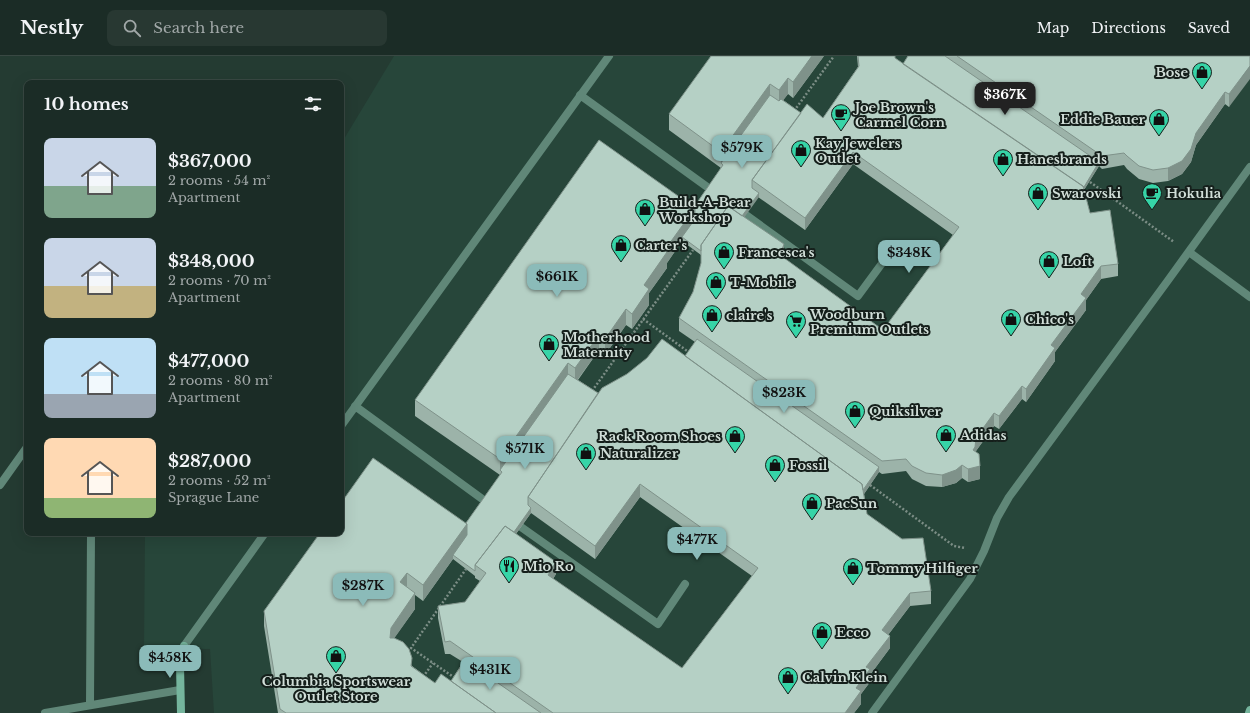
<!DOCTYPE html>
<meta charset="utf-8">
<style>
body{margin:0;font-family:"Libre Baskerville",serif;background:#283832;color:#f1f3f6;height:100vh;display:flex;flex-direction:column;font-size:15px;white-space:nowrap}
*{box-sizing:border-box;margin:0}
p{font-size:13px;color:#a0a7a7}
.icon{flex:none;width:22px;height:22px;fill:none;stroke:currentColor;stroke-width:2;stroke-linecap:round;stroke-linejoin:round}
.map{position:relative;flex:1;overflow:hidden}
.sheet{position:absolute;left:24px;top:24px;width:320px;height:456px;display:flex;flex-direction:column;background:#1b2c26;border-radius:8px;box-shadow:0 4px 16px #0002,0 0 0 1px #394843}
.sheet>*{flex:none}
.price{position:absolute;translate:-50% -34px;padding:0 9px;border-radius:8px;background:#8bbbb9;color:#111;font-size:13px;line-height:26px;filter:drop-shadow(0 1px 2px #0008)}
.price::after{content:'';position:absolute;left:50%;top:24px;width:12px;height:9px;margin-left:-6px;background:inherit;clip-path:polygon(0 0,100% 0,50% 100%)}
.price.active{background:#222;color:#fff}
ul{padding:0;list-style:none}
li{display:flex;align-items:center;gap:12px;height:100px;padding:0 20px}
li span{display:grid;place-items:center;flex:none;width:112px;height:80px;border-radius:8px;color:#555}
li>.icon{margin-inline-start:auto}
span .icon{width:48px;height:48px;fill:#fffc;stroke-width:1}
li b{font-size:17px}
h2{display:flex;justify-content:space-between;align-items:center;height:48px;padding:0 20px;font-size:17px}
header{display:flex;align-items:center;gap:24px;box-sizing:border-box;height:56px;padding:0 20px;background:#1b2c26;border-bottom:1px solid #394843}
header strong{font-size:19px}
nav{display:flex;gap:22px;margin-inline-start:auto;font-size:14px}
.search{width:280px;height:36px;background:#283832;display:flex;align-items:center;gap:10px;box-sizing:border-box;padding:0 14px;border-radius:8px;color:#a0a7a7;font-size:15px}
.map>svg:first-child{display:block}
.built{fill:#27463a}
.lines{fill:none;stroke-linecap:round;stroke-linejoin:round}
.path{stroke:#7b8d85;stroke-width:2.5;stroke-dasharray:2 2;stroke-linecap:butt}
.lane{stroke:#608778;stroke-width:8}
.secondary{stroke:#75b59d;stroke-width:8}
.wall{fill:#9cb3a9;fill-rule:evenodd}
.shaded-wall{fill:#7f928a}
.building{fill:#b5d0c5;stroke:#7f928a}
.labels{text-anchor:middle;stroke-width:4;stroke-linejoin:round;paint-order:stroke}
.poi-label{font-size:13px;font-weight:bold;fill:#d1ded8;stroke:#151f1b;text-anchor:start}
</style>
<header>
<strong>Nestly</strong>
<div class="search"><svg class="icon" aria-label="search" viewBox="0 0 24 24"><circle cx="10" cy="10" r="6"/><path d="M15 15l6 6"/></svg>Search here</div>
<nav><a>Map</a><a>Directions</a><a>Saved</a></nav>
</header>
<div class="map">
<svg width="1250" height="657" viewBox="0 0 1250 657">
<rect width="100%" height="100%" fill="#243b32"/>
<path class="built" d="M394,0h856v657h-1036l-4,-64 -66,-1 1,-115h196v-389z"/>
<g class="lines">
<path class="path" d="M794,55l40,-55
M1090,126l84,60
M643,263l47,34
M592,335l101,-141
M870,429l84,61 11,2
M423,621l10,-14
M455,622l-44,-30 55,-79"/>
<path class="lane" d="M580,39l130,94
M746,159l112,81 25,-34
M1189,196l61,45
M355,350l130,95
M341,370l268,-370
M0,429l27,-38
M521,471l137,97 27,-40
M184,590l81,-113
M90,648l1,-171
M45,657l135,-23
M872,657l98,-134 14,-28 13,-33 12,-21 160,-218 81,-112"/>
<path class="secondary" d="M181,657l-1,-48 4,-19
M1249,657l1,-3"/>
</g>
<path class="wall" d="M824,0l-31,42 -5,-4 -5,6 18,13 22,5 35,-51 -1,-11h38v2l8,6 5,-8h342l-21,51 -4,-3 -29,41 -5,17 -9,12 -14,7 -15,2 -14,-4 -12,-10 -3,-4 -22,4 -3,-3 -15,24 6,23 28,51v12l-17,3 -15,21v10l-31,42v9l-29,41 -4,-3 -23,30 -5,-3 -18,25 4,28 -12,3 -6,-4 -6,5 -14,4 -16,-1 -14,-7 -6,-8 -24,3 -3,-2 -15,22 3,20 64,77v13l-21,2 -22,29 2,13 -20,27v7l-9,12v10l-7,9h-576l-14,-87v-15l202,-88 34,-48 -85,-59v-16l279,-193 27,-39 -52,-38v-16zM853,108l100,71 -70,95 -99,-72v-1l-40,-40 14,-20 47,33zM682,185l19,14v9l-8,28 -14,26v13l16,11 -10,14 -87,37 -20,-13 21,-30 6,5 21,-30 6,4 17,-24v-12l18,-25v-5zM640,441l112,79 -70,92 -129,-89 3,-5 -40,-40 15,-21 64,46zM453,503l22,17v2l5,3 -15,21 -27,4v12l7,36h5l13,8 -12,19 -16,2 -23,-17 -18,-28 21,-29v-14l8,6z"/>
<path class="shaded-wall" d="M812,0h12l-31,42v-16z
M1250,10v13l-21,28v-13z
M788,22v16l-9,12v-16z
M770,28v16l-49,63v-11z
M1225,36v12l-29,41 -5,17 -9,12 -14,7v-13l28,-35z
M853,96v12l-48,66v-12z
M1099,106v4l-19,30v-4z
M759,137v4l-21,29v-5z
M695,152v15l-13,14v4l-15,22v5l-18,25v12l-17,24v-15l12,-29 20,-34z
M784,188v13l-4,11v-13z
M1101,210v13l-15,21v10l-31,42v9l-29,41v-13l55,-95z
M626,253v16l-21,30v-16z
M599,279v15l-24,33v-15z
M568,307v15l-68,92v5v-16z
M1022,330v13l-23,30v-13z
M994,357v13l-18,25 -1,8 -2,-9 3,-12z
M962,409v13l-6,5 -14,4v-12z
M980,410v13l-12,3v-13z
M879,411v5l-17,25v-5z
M640,428v13l-45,62v-13z
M531,452v5l-21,29v-5z
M467,468v16l-14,15v4l-30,42v-16z
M556,506v12l-8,13v-12z
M407,517v16l-7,-7z
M415,537v16l-24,34 -1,-5 1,-10z
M910,537v13l-28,37v-13z
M890,580v12l-20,27v7l-9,12v10l-7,9h-9l11,-25 10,-21z"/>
<path class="building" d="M711,0h101l-19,26 -5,-4 -9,12 -9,-6 -49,68 -52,-38z
M858,0h37v2l188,128 7,27 20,-3 8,54 -17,2 -20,28 5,4 -35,47 4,3 -29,41 -4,-3 -23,30 -5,-3 -18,25 -1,9 -2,3 6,4 1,12 -12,3 -6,-4 -6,5 -14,5 -16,-2 -14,-7 -6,-7 -24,2 -203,-143 14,-26 8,-29v-18l27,-39 56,38 -4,11 103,75 76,-103 -106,-75 -48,66 -53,-38 55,-76 16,14 36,-52z
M908,0h37l154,106 -15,25 -181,-123z
M957,0h293v10l-21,28 -4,-2 -29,41 -5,16 -9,12 -14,7 -15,2 -14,-4 -12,-10 -3,-3 -22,3z
M770,39l9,6 2,-2 20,14 -49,67v8l7,5 -17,23 -14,-10 -27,39v6l-19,-14 13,-18v-11l-1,-1 29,-42 -2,-2z
M599,84l96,68 -31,43 3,1 -23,33 5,4 -17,25 -6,-5 -21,30 -6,-4 -24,33 -7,-5 -68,96 -85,-59z
M662,283l200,145 5,30 35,25 21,-1 8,53 -21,2 -28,37 8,6 -24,31 4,2 -14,19 5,3 -16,22h-292l-103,-72 -5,1 -7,-36 27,-4 21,-29 -11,-8 30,-39 51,36 -8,13 134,93 76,-100 -118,-84 -45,62 -67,-49 74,-109 25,-14 20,-16z
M697,283l182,128 -16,23 -1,-6 -177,-128z
M568,318l30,19 -70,104v8l3,3 -17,24 -9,-6 -30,39v6l-22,-16 14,-20v-11l-1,-1 36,-51 -2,-2z
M373,402l94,66 -44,61 -16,-12 -7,9 15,11 -24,35 -1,10h4l9,4 6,7 3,9 -1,8 24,17 6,-9 55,39h-210l-6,-4 -16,-98 56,-78h21v-30z
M465,604l76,53h-45l-45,-32z"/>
<defs>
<g id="shop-pin" transform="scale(1)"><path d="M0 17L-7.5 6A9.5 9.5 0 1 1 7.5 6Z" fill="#36d4a7" stroke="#151f1b"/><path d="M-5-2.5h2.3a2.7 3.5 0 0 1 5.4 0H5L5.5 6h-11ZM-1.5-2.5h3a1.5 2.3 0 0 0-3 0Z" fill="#111"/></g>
<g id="cafe-pin" transform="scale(1)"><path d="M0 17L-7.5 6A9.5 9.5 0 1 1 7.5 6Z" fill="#36d4a7" stroke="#151f1b"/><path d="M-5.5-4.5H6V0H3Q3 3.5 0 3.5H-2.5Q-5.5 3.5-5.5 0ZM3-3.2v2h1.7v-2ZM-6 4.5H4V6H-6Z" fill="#111"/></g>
<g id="supermarket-pin" transform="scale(1)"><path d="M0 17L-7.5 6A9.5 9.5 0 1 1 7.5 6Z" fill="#36d4a7" stroke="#151f1b"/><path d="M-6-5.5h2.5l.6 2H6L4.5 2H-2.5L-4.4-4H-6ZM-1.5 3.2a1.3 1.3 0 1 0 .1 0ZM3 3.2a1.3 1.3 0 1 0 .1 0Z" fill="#111"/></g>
<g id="restaurant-pin" transform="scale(1)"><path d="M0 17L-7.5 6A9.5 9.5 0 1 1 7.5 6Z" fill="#36d4a7" stroke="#151f1b"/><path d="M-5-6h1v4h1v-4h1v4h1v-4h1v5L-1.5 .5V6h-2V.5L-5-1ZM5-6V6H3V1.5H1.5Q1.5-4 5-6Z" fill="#111"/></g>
</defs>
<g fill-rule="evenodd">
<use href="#shop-pin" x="1202" y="16"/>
<use href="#cafe-pin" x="841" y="58"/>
<use href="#shop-pin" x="1159" y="63"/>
<use href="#shop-pin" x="801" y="94"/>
<use href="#shop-pin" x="1003" y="103"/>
<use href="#shop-pin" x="1038" y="137"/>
<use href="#cafe-pin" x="1152" y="137"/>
<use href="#shop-pin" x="645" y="153"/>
<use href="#shop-pin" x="621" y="189"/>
<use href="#shop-pin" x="724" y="196"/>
<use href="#shop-pin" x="1049" y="205"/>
<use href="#shop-pin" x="716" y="226"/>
<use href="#shop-pin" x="712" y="259"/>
<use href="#shop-pin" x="1011" y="263"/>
<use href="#supermarket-pin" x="796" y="265"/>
<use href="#shop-pin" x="549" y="288"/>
<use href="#shop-pin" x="855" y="355"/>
<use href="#shop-pin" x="946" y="379"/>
<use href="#shop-pin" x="735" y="380"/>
<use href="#shop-pin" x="586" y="397"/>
<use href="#shop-pin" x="775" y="409"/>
<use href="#shop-pin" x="812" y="447"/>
<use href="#restaurant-pin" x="509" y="510"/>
<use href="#shop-pin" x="853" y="512"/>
<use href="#shop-pin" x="822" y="576"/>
<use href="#shop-pin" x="336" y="600"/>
<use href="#shop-pin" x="788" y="621"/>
</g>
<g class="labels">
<g class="poi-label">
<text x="1188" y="21" text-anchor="end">Bose</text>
<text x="855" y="56">Joe Brown's<tspan x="855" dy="15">Carmel Corn</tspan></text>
<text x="1145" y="68" text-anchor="end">Eddie Bauer</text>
<text x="815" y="92">Kay Jewelers<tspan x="815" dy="15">Outlet</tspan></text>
<text x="1017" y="108">Hanesbrands</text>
<text x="1052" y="142">Swarovski</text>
<text x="1166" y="142">Hokulia</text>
<text x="659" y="151">Build-A-Bear<tspan x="659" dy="15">Workshop</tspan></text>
<text x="635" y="194">Carter's</text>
<text x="738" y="201">Francesca's</text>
<text x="1063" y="210">Loft</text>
<text x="730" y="231">T-Mobile</text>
<text x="810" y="263">Woodburn<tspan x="810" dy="15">Premium Outlets</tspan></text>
<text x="726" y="264">claire's</text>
<text x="1025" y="268">Chico's</text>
<text x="563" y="286">Motherhood<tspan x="563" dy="15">Maternity</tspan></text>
<text x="869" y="360">Quiksilver</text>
<text x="960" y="384">Adidas</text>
<text x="721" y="385" text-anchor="end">Rack Room Shoes</text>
<text x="600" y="402">Naturalizer</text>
<text x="789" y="414">Fossil</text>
<text x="826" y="452">PacSun</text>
<text x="523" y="515">Mio Ro</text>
<text x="867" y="517">Tommy Hilfiger</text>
<text x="836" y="581">Ecco</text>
<text x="802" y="626">Calvin Klein</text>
<text x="336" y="630" text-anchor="middle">Columbia Sportswear<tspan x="336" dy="15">Outlet Store</tspan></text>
</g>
</g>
</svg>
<b class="price active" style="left:1005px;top:60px">$367K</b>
<b class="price" style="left:742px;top:113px">$579K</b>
<b class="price" style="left:909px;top:218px">$348K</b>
<b class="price" style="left:557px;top:242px">$661K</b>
<b class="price" style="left:784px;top:358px">$823K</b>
<b class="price" style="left:525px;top:414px">$571K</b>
<b class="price" style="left:697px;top:505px">$477K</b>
<b class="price" style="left:363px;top:551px">$287K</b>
<b class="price" style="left:170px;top:623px">$458K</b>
<b class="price" style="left:490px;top:635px">$431K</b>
<section class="sheet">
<h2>10 homes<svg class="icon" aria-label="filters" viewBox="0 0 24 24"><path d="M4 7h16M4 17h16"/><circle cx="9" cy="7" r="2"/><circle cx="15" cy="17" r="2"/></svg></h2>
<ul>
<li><span style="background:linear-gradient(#c9d6e8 60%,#7fa58c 0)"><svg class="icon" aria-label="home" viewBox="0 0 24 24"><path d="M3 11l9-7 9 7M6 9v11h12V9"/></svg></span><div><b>$367,000</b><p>2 rooms · 54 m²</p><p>Apartment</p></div></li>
<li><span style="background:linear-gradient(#c9d6e8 60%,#c2b280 0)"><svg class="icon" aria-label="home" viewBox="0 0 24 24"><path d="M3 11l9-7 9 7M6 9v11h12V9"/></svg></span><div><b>$348,000</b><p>2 rooms · 70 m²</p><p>Apartment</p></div></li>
<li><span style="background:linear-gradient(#bfe0f5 70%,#9aa5b1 0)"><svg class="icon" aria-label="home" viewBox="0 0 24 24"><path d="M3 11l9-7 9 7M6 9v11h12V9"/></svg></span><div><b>$477,000</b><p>2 rooms · 80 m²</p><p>Apartment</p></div></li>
<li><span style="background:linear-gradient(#ffd9b3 75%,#8fb573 0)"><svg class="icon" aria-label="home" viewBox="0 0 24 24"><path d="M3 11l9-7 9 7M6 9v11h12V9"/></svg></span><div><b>$287,000</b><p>2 rooms · 52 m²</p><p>Sprague Lane</p></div></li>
</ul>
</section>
</div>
